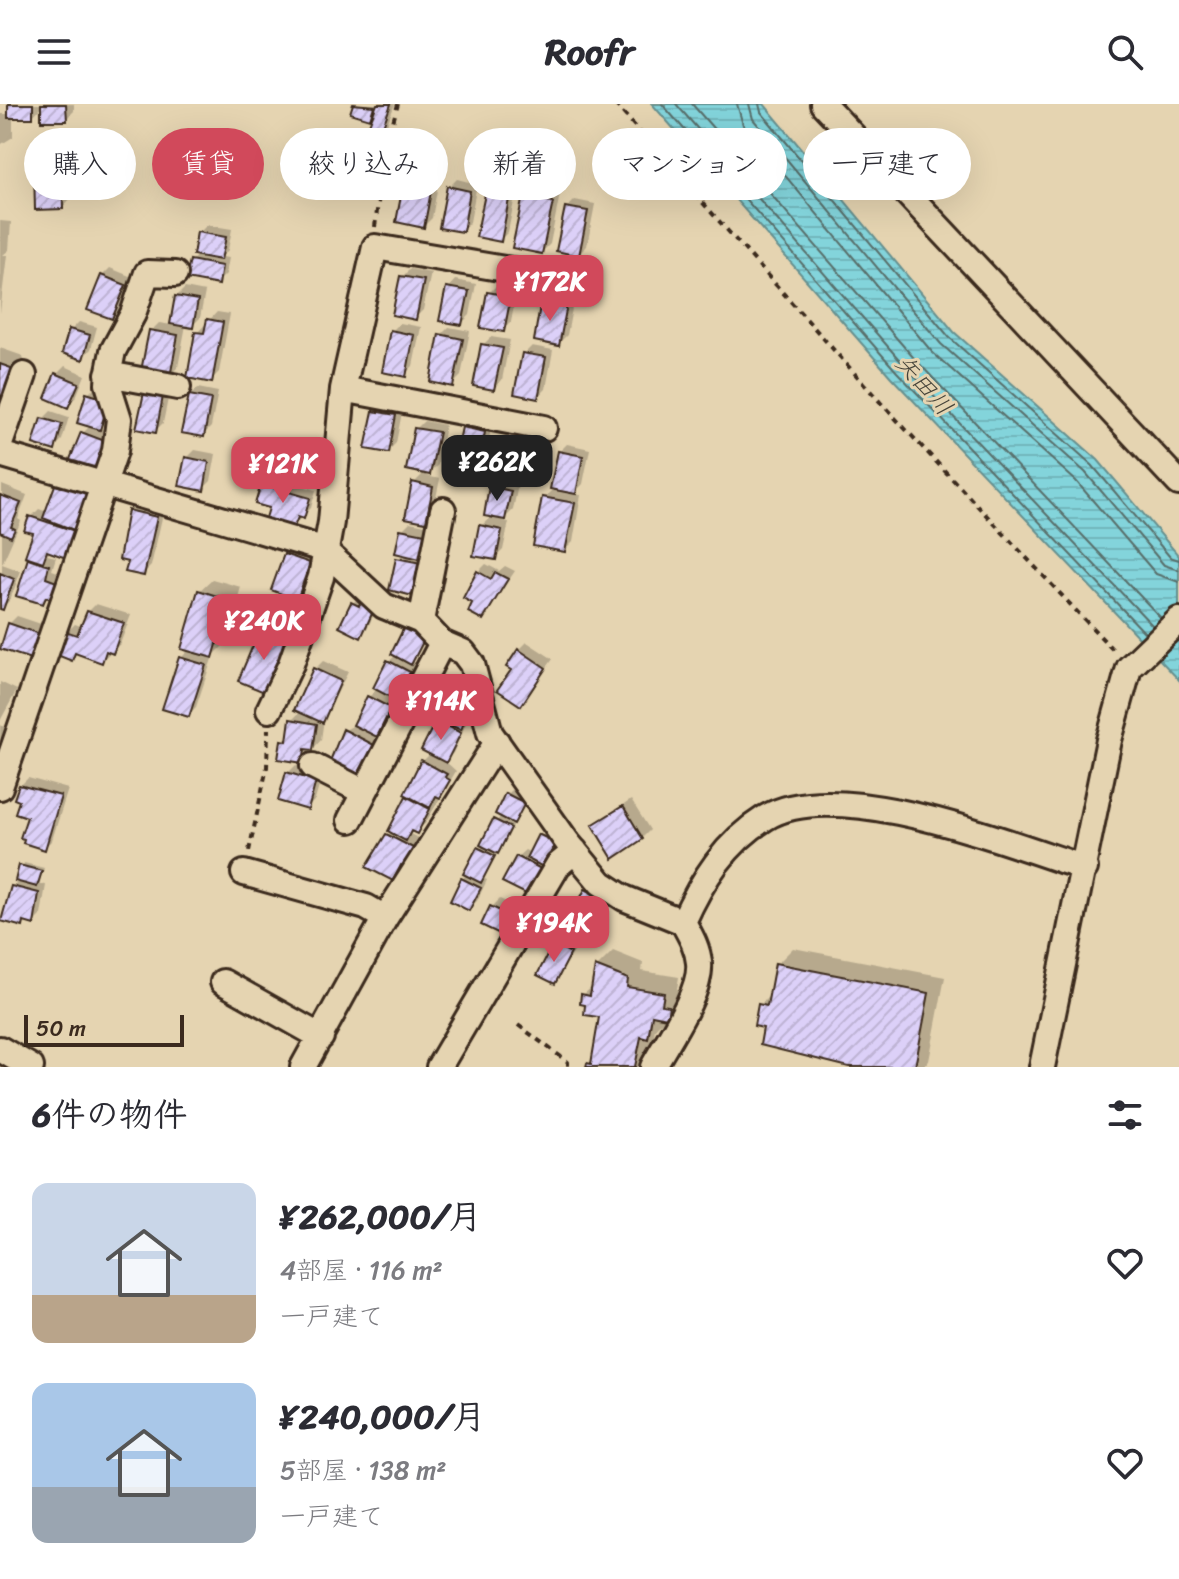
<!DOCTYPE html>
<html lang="ja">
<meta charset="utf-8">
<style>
body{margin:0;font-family:Sriracha,"Klee One",sans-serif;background:#f2f2f3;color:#2b2b33;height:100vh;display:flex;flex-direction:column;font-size:30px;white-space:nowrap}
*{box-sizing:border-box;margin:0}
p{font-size:26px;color:#7c7c81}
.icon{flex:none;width:44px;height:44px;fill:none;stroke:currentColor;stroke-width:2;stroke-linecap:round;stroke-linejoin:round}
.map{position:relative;height:963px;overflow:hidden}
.drawer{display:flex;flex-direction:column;background:#fff;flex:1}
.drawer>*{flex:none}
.banner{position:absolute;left:24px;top:24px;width:1132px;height:72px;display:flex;gap:16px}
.scale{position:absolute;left:24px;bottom:20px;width:160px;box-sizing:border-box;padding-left:8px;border:4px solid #3b2a1e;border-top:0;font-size:22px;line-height:28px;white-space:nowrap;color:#3b2a1e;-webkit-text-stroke:6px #e5d4b1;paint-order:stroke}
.price{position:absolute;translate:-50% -68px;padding:0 18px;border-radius:16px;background:#d1495b;color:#fff;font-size:26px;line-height:52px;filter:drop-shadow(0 2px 4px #0008)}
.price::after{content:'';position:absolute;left:50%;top:48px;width:24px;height:18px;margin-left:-12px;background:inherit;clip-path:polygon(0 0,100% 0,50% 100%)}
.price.selected{background:#222;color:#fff}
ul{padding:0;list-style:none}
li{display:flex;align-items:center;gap:24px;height:200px;padding:0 32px}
li span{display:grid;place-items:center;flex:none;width:224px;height:160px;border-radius:16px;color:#555}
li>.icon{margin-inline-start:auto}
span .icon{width:96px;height:96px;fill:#fffc;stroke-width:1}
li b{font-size:34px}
h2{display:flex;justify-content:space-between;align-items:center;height:96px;padding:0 32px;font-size:34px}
.pill{padding:0 28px;border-radius:36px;background:#fff;box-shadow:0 8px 32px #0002;font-size:28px;line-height:72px}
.pill.selected{background:#d1495b;color:#fff}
header{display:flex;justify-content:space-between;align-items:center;height:104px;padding:0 32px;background:#fff;font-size:36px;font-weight:700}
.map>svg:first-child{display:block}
.water{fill:url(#water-rules);stroke:#66908f;stroke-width:2}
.shadow{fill:#0003}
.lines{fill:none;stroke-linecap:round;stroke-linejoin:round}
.shore{stroke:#586e6a;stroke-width:2}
.building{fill:url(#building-hatch);stroke:#3b2a1e;stroke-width:2}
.street-casing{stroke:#3b2a1e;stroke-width:30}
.path{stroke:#3b2a1e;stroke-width:4;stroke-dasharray:6 6;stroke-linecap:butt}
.street{stroke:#e5d4b1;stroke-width:24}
.labels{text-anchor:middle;stroke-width:6;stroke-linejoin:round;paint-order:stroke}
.water-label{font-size:24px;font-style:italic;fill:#46443a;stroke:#e5d4b1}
</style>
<header><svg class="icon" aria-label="menu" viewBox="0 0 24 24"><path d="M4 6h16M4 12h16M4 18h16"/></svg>Roofr<svg class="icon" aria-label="search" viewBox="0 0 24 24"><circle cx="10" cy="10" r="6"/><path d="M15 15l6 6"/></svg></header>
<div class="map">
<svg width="1179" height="963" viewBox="0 0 1179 963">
<defs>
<pattern id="water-rules" width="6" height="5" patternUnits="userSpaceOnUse" patternTransform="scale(2)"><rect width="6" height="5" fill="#83d4db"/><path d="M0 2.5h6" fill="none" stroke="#72b6bc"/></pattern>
<pattern id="building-hatch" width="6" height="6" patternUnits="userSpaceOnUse" patternTransform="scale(2)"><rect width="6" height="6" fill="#dcd0f8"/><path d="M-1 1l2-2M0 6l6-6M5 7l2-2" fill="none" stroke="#beb3d4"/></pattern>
</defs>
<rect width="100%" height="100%" fill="#e5d4b1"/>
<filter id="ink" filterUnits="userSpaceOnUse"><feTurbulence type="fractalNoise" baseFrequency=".0125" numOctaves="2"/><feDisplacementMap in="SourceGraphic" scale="16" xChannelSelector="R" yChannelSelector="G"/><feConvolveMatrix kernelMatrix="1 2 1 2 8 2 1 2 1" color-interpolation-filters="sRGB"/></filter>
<g filter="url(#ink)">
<path class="water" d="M652,0h112l190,228 144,128 81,96v124l-288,-303z"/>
<path class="shadow" d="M10,0h64v7l-8,8 -23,-14 -10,11h-20v21l-13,8v-31h10z
M355,0h40l-9,23 -8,8 -1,-26 -8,7 -16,-5z
M70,56v39l-8,9 -26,-39 8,-8z
M415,64l25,5 -8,45 -8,8 -17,-50z
M457,75l20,5 -7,38 -8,8 -13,-43z
M495,83l21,4 -8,41 -8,8 -13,-45z
M533,85l27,5 -10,50 -8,8 -17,-55z
M575,96l20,4 -8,42 -8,8 -12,-46z
M0,117l11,1 -2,28 -6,5h4l-7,58z
M207,121l25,4 -4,21 -6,7 7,1 -3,16 -8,8 -26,-21 6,-7 1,-21z
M110,164l22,9 -12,32 -8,8 -10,-41z
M410,165l21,4 -8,37 -8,8 -13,-41z
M455,176l21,4 -6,31 -8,8 -14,-35z
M534,177l-6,17 -12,-3 -5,27 -8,8 -14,-37 8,-8 20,3z
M185,184l20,4 -5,26 -8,8 -6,-1 -8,42 -8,8 -19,-44 8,-8 13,2 5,-29z
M551,189l23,5 -7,37 -8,8 -16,-42z
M217,208l13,2 -11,58 -8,8 -14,-47z
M79,218l18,5 -6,22 -8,8 -12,-27z
M400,219l21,4 -8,39 -8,8 -13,-43z
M449,223l21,4 -9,45 -8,8 -12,-49z
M491,233l19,3 -8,40 -8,8 -11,-43z
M532,242l21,4 -7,39 -8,8 -14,-43z
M0,244l23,8 1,5 -24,64z
M65,262l20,9 -9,22 -8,8 -11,-31z
M171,280l-8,39 -8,8 -9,-42z
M95,283l20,6 -8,27 -8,8 18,7 -14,27 -20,-29 8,-8 -4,-30z
M198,284l20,4 -7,35 -8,8 -13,-39z
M382,300l21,3 -7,36 -8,8 -14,-39z
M51,307l18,6 -7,23 -8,8 -11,-29z
M472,316l20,4 -7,36 -8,8 -13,-40z
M424,317l21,4 -7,40 -12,11 14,3 -7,33 -8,8 -11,-37 11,-11 -9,-43z
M518,331l16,3 -7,38 -9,9 -5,25 -11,11 7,1 -6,28 -8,8 -14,-32 11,-10 -1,-29 12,-7 7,-37z
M567,340l23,5 -7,35 -10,10 8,1 -8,47 -8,8 -21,-52 8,-8 7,-38z
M195,346l21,4 -5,27 -8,8 -16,-31z
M271,373l45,13 -5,18 -17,17 -23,-18 -8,-22z
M64,374l30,7 -20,62 -22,3 -5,5 9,2 -4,13 12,4 -5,15 -16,13 -13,-42 5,-28 -4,-15 8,-8 8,3 9,-26z
M2,381l25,10 -9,24 3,2 -19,43 19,7 -11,29 -8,8z
M137,399l27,6 -13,57 -8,8 -14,-63z
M410,418l21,4 -4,22 -6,6 6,2 -6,30 -8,8 -15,-35 6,-6 -2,-23z
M293,444l23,7 -12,34 -8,8 -11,-41z
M486,460l13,7 6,-5 10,5 -32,47 -5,-46z
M212,475l29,8 -16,57 -12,12 -17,51 -8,8 -7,-57 8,-8 10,-59z
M361,491l20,4 -13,28 -8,8 -7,-32z
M96,500l35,11 -11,29 -19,17 -23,-9 -7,6 -4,-26 8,-8 8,3 5,-15z
M17,512l33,11 -16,31 -34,-11 9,-23z
M269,520l27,12 -55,44 20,-48z
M432,523l-20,34 4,2 -11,21 -16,11 9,5 -22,35 4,2 -15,28 -8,8 -24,-13 12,-30 11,-6 13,-27 9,-9 11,-27z
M527,538l26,17 -32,44 -2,-53z
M323,557l25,11 -24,47 -3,21 -19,21 -19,-20 8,-8 1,-13 9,-9 14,-42z
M461,572l12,6 5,14 -25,57 -8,8 11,10 -31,53 -15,10 16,8 -33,36 -24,-12 9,-20 14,-15 31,-70 8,-8 10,-34 -4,-2 16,-33z
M0,578l17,8 -17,31z
M0,621l14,6 -14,16z
M296,661l27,8 -8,27 -8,8 -19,-35z
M28,674l40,11 -16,51 -8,8 -22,-49 -2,-13z
M515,682l16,8 -48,84 4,2 -10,21 -8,7 -6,-29 38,-64 6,-21z
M631,696l19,30 -8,8 -48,-13z
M548,723l15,8 -26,51 -20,-29 8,-7 6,3z
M24,759l20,5 -5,16 7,1 -5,30 -8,8 -7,-2 -4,4 -10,-38 7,-7z
M594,779l18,9 -57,90v-37z
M500,795l20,10 -9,17 -19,-19z
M793,844l152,29 -16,84 -7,6h-62l-60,-12 1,-4 -35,-24 -6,-22 11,-11 6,-30z
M613,847l30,12 -1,8 37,6 -2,12 7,1 -1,9 -28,30 -7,38h-60l6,-9 8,-43 -15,-12 -4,-8 11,-10 3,-18z"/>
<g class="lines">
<path class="shore" d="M662,0l235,268 248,261
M676,0l228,261 249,261
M692,0l221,253 248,261
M737,0l6,21 189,227 144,129 80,93 23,8
M749,0l4,15 188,225 144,128 79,93 15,5
M759,0l2,8 188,225 143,128 78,92 9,3"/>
</g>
<path class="building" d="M8,0h25v14h-25z
M41,0h25l1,17h-26z
M353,0l21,2 -4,13 -20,-6z
M377,0h14l-12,33 -13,-4z
M34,64h28l1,41 -28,1z
M405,71l28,6 -9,47 -28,-6z
M447,82l23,5 -7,41 -24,-4z
M485,90l24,5 -8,43 -25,-5z
M523,92l30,6 -11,52 -30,-6z
M565,103l23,4 -9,45 -23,-5z
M197,128l29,5 -5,23 -28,-5z
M190,156l32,6 -3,19 -33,-6z
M101,171l25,10 -14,34 -25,-9z
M400,172l24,4 -8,40 -24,-5z
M516,177l15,3 -3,16 -15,-3z
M446,183l23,4 -7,34 -23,-4z
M487,188l24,4 -7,36 -24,-4z
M175,192l23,4 -5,28 -23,-4z
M541,196l26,5 -8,41 -25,-5z
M207,215l16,3 -11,61 -25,-5 8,-46 9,1z
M69,225l21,6 -7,25 -21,-7z
M149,226l29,5 -8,42 -29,-6z
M390,226l24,5 -8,42 -24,-5z
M439,230l24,5 -10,48 -23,-5z
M481,240l22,4 -9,42 -21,-4z
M522,249l24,4 -8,42 -24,-5z
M0,260l11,4 1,7 -12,35z
M55,269l24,10 -11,25 -23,-10z
M145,284l19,3 -8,42 -20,-4z
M86,289l23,7 -9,30 -23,-7z
M189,291l22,4 -7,38 -23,-4z
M373,307l23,4 -7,38 -24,-4z
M41,314l21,6 -7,27 -22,-7z
M462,323l23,5 -7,38 -24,-4z
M414,324l25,4 -9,43 -24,-5z
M81,328l29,11 -15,29 -26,-10z
M508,338l19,4 -8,40 -19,-4z
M558,347l25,5 -7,38 -26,-5z
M185,353l24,5 -5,29 -25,-5z
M412,378l21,5 -7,35 -21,-4z
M63,380l24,9 -13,37 -31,-12 12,-33 7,2z
M261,380l49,14 -6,21 -6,-2 -4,10 -28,-9 3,-10 -14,-4z
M489,382l22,5 -6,29 -21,-4z
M0,391l21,8 -10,24 4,2 -4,8 -11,-5z
M542,393l33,6 -10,49 -32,-6z
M128,406l29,7 -13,59 -19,-4 3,-10 -9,-2z
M29,412l46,15 -9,27 -19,-7 -4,11 -18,-6 8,-23 -9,-2z
M479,421l23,5 -6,30 -23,-4z
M400,425l25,5 -5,25 -25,-6z
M284,450l26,9 -13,37 -26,-10z
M28,454l21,7 -3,13 11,4 -6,17 -5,-2 -3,7 -27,-8z
M396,454l25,5 -8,33 -24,-6z
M477,467l14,8 4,-7 13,7 -25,41 -15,-8 4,-9 -9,-5z
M0,469l14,6 -11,31 -3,-1z
M198,486l32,10 -17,58 -32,-9z
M361,496l14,7 -14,31 -22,-11 12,-25 8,4z
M87,507l37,12 -11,31 -7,-3 -4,12 -27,-10 -3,8 -15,-6 8,-24 12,4z
M8,519l35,12 -9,25 -34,-11z
M406,519l20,13 -15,29 -20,-11z
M259,527l31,13 -21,50 -31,-13z
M518,545l28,19 -25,38 -24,-16 14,-20 -5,-3z
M179,553l27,8 -17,52 -27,-8z
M387,556l23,12 -12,23 -5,-3 -3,5 -17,-9z
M313,564l28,13 -18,42 -29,-13z
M451,579l16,7 -5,10 9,4 -10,26 -26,-12z
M367,592l24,12 -14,29 -24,-12z
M290,615l27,5 -4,26 -8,-1 -2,14 -25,-4 3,-19 6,1z
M436,616l25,13 -15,30 -25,-13z
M343,625l31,16 -16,30 -28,-14z
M421,656l26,14 -2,3 5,3 -10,18 -4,-2 -6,12 -26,-14z
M286,668l30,9 -8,29 -30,-9z
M19,681l42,11 -16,54 -22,-7 1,-4 -4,-1 7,-21 -12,-4 4,-12 -5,-2z
M505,689l20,10 -11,21 -19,-10z
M406,692l24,13 -13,25 -6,-3 -5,10 -18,-10z
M623,702l20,33 -30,20 -21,-34z
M493,715l18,9 -13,26 -18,-9z
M386,730l33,17 -9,18 -9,-4 -8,16 -27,-14z
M538,730l18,9 -13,24 -17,-9z
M477,743l18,9 -14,27 -18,-9z
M516,752l27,14 -13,26 -28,-14z
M19,761l23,6 -5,16 -22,-6z
M461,774l20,10 -12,23 -19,-10z
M11,782l28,7 -5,32 -10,-3 -1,5 -22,-6z
M585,785l21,11 -11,22 -21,-11z
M490,802l23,11 -9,19 -23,-11z
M571,812l19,9 -12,24 -19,-9z
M553,840l18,9 -16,31 -18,-9z
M775,859l154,30 -14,74h-66l-89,-22 3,-17 -9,-2 4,-22 9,2z
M595,862l33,13 -1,8 37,6 -2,12 7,1 -2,12 -15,-3 -4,24 -7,-2 -6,30h-49l1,-4 4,1 8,-47 -15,-2 1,-10 -5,-1 1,-10 9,2z"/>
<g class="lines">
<g class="street-casing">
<path id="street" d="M823,0l356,379
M108,270l70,13
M343,285l201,39
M0,340l24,-69
M0,350l323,95 61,57 37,15 21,22 21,9 9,12 18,69 78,110 33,40 23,15 59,24
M421,517l22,-111
M269,606l22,-46 30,-87 10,-55 12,-133 32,-142 201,34
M313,662l51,26
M0,683l115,-336 4,-32 -11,-35 1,-13 4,-20 20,-37 14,-41 28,1
M350,716l92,-177
M244,769l122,34 19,11
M223,878l98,55
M0,945l31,18
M303,963l82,-149 112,-176
M439,963l119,-202 17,-14
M653,963c14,-26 49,-75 46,-104 -1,-15 -9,-28 -16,-41 19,-42 42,-79 82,-104 70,-44 245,26 320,50
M1042,963l67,-327 20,-72 50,-48"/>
</g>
<path class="path" d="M615,0l266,299 233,248
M375,123l9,-73 14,-50
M249,747l18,-84 1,-38
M518,921l50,37v5"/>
<use href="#street" class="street"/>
</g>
</g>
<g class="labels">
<g class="water-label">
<text transform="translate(924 281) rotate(48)" y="8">矢田川</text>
</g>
</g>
</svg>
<div class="scale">50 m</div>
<b class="price" style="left:550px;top:219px">¥172K</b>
<b class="price selected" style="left:497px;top:399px">¥262K</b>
<b class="price" style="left:283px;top:401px">¥121K</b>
<b class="price" style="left:264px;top:558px">¥240K</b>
<b class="price" style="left:441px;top:638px">¥114K</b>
<b class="price" style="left:554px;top:860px">¥194K</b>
<div class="banner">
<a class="pill">購入</a>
<a class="pill selected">賃貸</a>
<a class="pill">絞り込み</a>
<a class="pill">新着</a>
<a class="pill">マンション</a>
<a class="pill">一戸建て</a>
</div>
</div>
<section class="drawer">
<h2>6件の物件<svg class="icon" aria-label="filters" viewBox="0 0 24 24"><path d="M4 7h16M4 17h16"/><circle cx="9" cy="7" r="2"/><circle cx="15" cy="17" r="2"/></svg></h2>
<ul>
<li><span style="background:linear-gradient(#c9d6e8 70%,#b9a48a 0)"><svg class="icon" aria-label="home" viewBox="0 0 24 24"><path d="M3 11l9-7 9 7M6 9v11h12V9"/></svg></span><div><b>¥262,000/月</b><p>4部屋 · 116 m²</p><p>一戸建て</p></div><svg class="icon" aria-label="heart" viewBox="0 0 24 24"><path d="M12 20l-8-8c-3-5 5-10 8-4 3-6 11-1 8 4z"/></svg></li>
<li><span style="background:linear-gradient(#a9c7e8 65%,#9aa5b1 0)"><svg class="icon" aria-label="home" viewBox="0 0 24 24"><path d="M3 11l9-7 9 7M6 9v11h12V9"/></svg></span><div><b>¥240,000/月</b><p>5部屋 · 138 m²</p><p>一戸建て</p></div><svg class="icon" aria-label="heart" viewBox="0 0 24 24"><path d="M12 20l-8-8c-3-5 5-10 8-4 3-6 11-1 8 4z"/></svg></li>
</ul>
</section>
